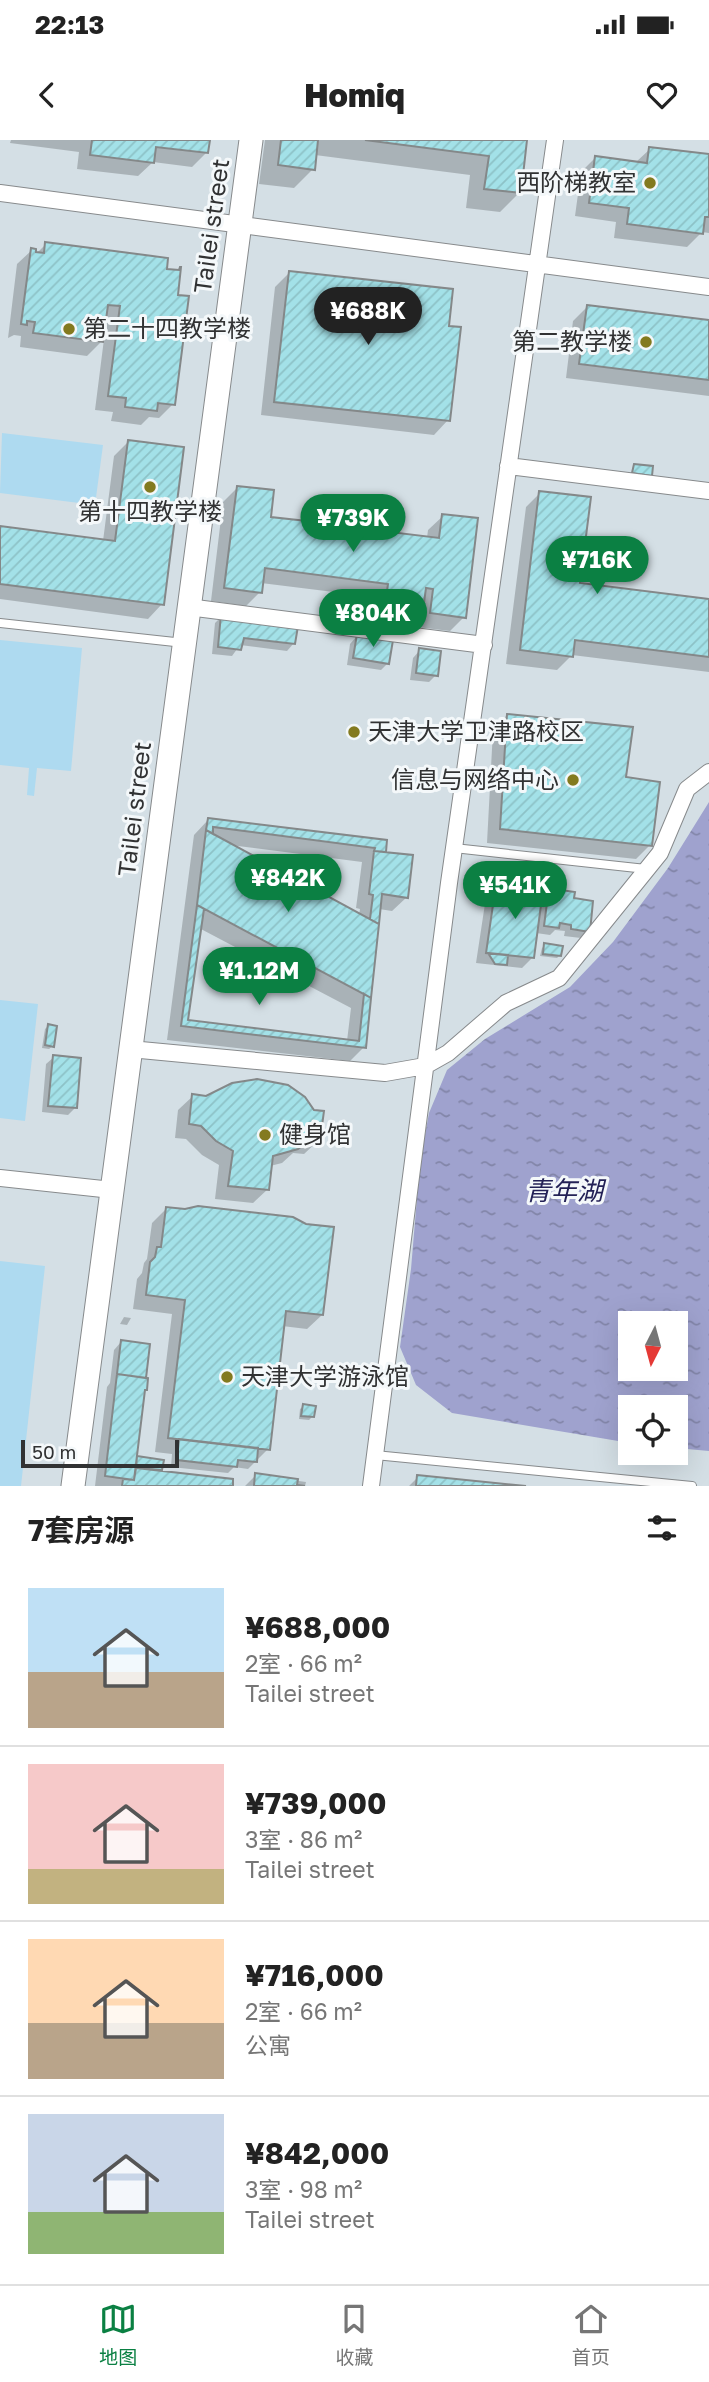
<!DOCTYPE html>
<html lang="zh">
<meta charset="utf-8">
<style>
body{margin:0;font-family:"Golos Text","Noto Sans SC",sans-serif;background:#f6f6f6;color:#222;height:100vh;display:flex;flex-direction:column;font-size:26px;white-space:nowrap}
*{box-sizing:border-box;margin:0}
p{font-size:23px;color:#767676}
.icon{flex:none;width:38px;height:38px;fill:none;stroke:currentColor;stroke-width:2;stroke-linecap:round;stroke-linejoin:round}
.map{position:relative;height:1346px;overflow:hidden}
.sheet{display:flex;flex-direction:column;background:#fff;flex:1}
.sheet>*{flex:none}
.needle{width:46px;rotate:186deg}
.tools{position:absolute;left:618px;top:1171px;display:grid;gap:14px}
.tools a{display:grid;place-items:center;width:70px;height:70px;border-radius:0px;background:#fff;box-shadow:0 7px 28px #0002;font-size:35px}
.scale{position:absolute;left:21px;bottom:18px;width:158px;box-sizing:border-box;padding-left:7px;border:4px solid #313233;border-top:0;font-size:19px;line-height:24px;white-space:nowrap;color:#313233;-webkit-text-stroke:5px #f4f8fa;paint-order:stroke}
.price{position:absolute;translate:-50% -60px;padding:0 16px;border-radius:24px;background:#0b8043;color:#fff;font-size:23px;line-height:46px;filter:drop-shadow(0 2px 4px #0008)}
.price::after{content:'';position:absolute;left:50%;top:42px;width:21px;height:16px;margin-left:-10px;background:inherit;clip-path:polygon(0 0,100% 0,50% 100%)}
.price.active{background:#222;color:#fff}
ul{padding:0;list-style:none}
li{display:flex;align-items:center;gap:21px;height:175px;padding:0 28px}
li+li{border-top:2px solid #e0e0e0}
li span{display:grid;place-items:center;flex:none;width:196px;height:140px;border-radius:0px;color:#555}
li>.icon{margin-inline-start:auto}
span .icon{width:84px;height:84px;fill:#fffc;stroke-width:1}
li b{font-size:30px}
h2{display:flex;justify-content:space-between;align-items:center;height:84px;padding:0 28px;font-size:30px}
.status{display:flex;justify-content:space-between;align-items:center;height:49px;padding:0 35px;background:#fff;direction:ltr}
.status svg{height:19px;fill:currentColor}
header{display:flex;justify-content:space-between;align-items:center;height:91px;padding:0 28px;background:#fff;font-size:32px;font-weight:800}
.tabs{display:flex;justify-content:space-around;align-items:center;height:98px;border-top:2px solid #e0e0e0;background:#fff;font-size:19px;color:#767676}
.tabs a{display:grid;justify-items:center;gap:4px}
.tabs .active{color:#0b8043}
.map>svg:first-child{display:block}
.built{fill:#d4dfe5;fill-rule:evenodd}
.grass{fill:#aedaf0}
.water{fill:url(#water-ripples);fill-rule:evenodd}
.shadow{fill:#0003;fill-rule:evenodd}
.building{fill:url(#building-hatch);stroke:#848889;stroke-width:2}
.lines{fill:none;stroke-linecap:round;stroke-linejoin:round}
.lane-casing{stroke:#878a8c;stroke-width:10}
.street-casing{stroke:#878a8c;stroke-width:18}
.secondary-casing{stroke:#878a8c;stroke-width:25}
.lane{stroke:#fff;stroke-width:8}
.street{stroke:#fff;stroke-width:16}
.secondary{stroke:#fff;stroke-width:23}
.poi-dot{fill:#837a1f;stroke:#f4f8fa;stroke-width:2.5}
.labels{text-anchor:middle;stroke-width:6;stroke-linejoin:round;paint-order:stroke}
.poi-label{font-size:24px;fill:#313233;stroke:#f4f8fa;text-anchor:start}
.street-label{font-size:24px;fill:#313233;stroke:#f4f8fa}
.water-label{font-size:26px;font-style:italic;fill:#232156;stroke:#f4f8fa}
</style>
<div class="status"><b>22:13</b><svg viewBox="0 0 49 12"><path d="M0 12V9h3v3zM5 12V6h3v6zM10 12V3h3v9zM15 12V0h3v12zM26 1h20v11H26zM47 4h2v5h-2z"/></svg></div>
<header><svg class="icon" aria-label="back" viewBox="0 0 24 24"><path d="M15 5l-7 7 7 7"/></svg>Homiq<svg class="icon" aria-label="heart" viewBox="0 0 24 24"><path d="M12 20l-8-8c-3-5 5-10 8-4 3-6 11-1 8 4z"/></svg></header>
<div class="map">
<svg width="709" height="1346" viewBox="0 0 709 1346">
<defs>
<pattern id="water-ripples" width="26" height="14" patternUnits="userSpaceOnUse" patternTransform="scale(1.75)"><rect width="26" height="14" fill="#9fa2ce"/><path d="M2 4q2-2 4 0t4 0M15 11q2-2 4 0t4 0" fill="none" stroke="#8285a8"/></pattern>
<pattern id="building-hatch" width="6" height="6" patternUnits="userSpaceOnUse" patternTransform="scale(1.75)"><rect width="6" height="6" fill="#a3e1e8"/><path d="M-1 1l2-2M0 6l6-6M5 7l2-2" fill="none" stroke="#8dc2c7"/></pattern>
</defs>
<rect width="100%" height="100%" fill="#e7ebed"/>
<path class="built" d="M0,0h709v1346h-709zM630,1183h46v45h-46zM630,1267h46v45h-46z"/>
<path class="grass" d="M2,293l101,12 -8,60 -95,-12z
M0,500l82,8 -11,123 -34,-3 -3,28 -7,-1 2,-27 -29,-3z
M0,860l38,4 -13,117 -25,-3z
M0,1121l45,5 -24,220h-21z"/>
<path class="water" d="M709,662v649l-33,-3v-41h-46v36l-178,-30 -36,-28 -16,-38 11,-78 9,-107 9,-49 18,-43 38,-31 85,-52 43,-45 55,-74zM630,1183h46v45h-46z"/>
<path class="shadow" d="M11,0h197l-2,13 -14,14 -39,-5 -15,14 -61,-7 2,-17 -69,-9z
M265,0h261l-7,53 -19,19 -34,-4 4,-33 -155,-20 -2,14 -19,19 -35,-4z
M650,9l59,7v77l-7,-1 -15,15 -73,-9 2,-16 -41,-6 6,-44 14,-14 40,5z
M46,104l119,27 11,25 -3,108 -14,14 -10,-1 -8,8 -30,-4 2,-9 -18,-2 9,-71 -17,17 -67,-9 1,-11 -7,-1 -6,3 9,-74 15,-14 2,6z
M289,133l158,54 1,93 -14,15 -173,-20 14,-128z
M587,167l122,15v74l-143,-18 7,-57z
M128,302l34,162 -14,15 -148,-20v-71l103,13 11,-85z
M238,347l31,31 66,8 10,-9 18,13 64,8 1,-8 15,-14 21,101 -14,14 -33,-4 2,-15 -12,12 -36,-5 3,-22 -113,-14 -1,9 -14,14 -35,-5 12,-99z
M540,353l38,91 131,17v71l-137,-17 -15,15 -51,-6 20,-157z
M222,476l72,27 -7,8 -47,-6 -8,11 -20,-2 3,-31z
M357,496l31,27 -7,7 -34,-5 3,-21z
M420,510l16,25 -7,7 -19,-2 3,-22z
M507,575l117,63 26,67 -14,14 -149,-16 6,-113z
M208,680l177,22 -1,12 23,43 -15,14 -13,-2 -15,138 -14,14 -183,-21 27,-205zM230,705l132,17 -6,46 4,1 -1,6zM199,788l152,80 -4,33 -161,-19z
M497,746l42,20 9,-9 8,1 6,-6 10,8 16,31 -7,7 -17,-2 1,-5 -10,-1 -5,5 -14,-2 -3,24 -11,11 -46,-5 10,-66z
M545,805l15,10 -3,3 -17,-2 2,-8z
M48,886l5,20 -4,3 -7,-1 3,-19z
M54,917l21,51 -7,7 -26,-3 4,-48z
M193,956l120,16 6,28 -15,14 -11,-1 -11,10 -12,3 -2,23 -15,14 -38,-4 4,-34 -17,-10 -16,-16 -11,-1 3,-28z
M166,1069l156,106 -15,14 -25,-3 -14,123 -20,20 -14,-2 -6,6 -57,-6 1,-13 -17,-2 17,-138 -39,-5 4,-30 5,-6 2,-10 3,-4 5,-36z
M124,1177l7,1 -4,7 -7,-1z
M121,1202l22,50 -8,69 3,-3 23,12 -3,2 73,14h-136l12,-99 3,-4 4,-33z
M304,1266l8,11 -3,3 -10,-1 1,-10z
M256,1335l50,7 -1,4h-60z
M418,1337l90,9h-99z"/>
<path class="building" d="M92,0h118l-2,13 -52,-6 -2,16 -64,-8z
M281,0h37l-3,30 -37,-5z
M365,0h162l-6,53 -37,-4 5,-33z
M649,7l60,7v63h-4l-2,17 -76,-10 2,-16 -40,-5 6,-47 52,7z
M45,102l123,16 -1,11 12,1 1,-3h1l-3,28 11,1 -14,109 -17,-2 -1,8 -32,-4 1,-9 -18,-2 12,-90 -12,-1 -5,37 -70,-9 2,-11 -8,-1v4l-6,-1 10,-76 5,1v3l8,1z
M289,131l164,18 -4,37 12,1 -11,94 -176,-19z
M587,165l122,15v60l-130,-16z
M128,300l56,7 -20,158 -164,-21v-58l115,15z
M634,324l19,2 -1,10 -20,-3z
M237,346l37,4 -3,27 72,8 1,-10 23,2 -2,12 74,9 3,-24 36,4 -12,100 -36,-5 3,-24 -7,-1 -3,22 -38,-5 3,-21 -123,-16 -3,25 -38,-5z
M539,351l52,6 -11,86 129,16v58l-134,-17 -2,17 -53,-7z
M221,474l77,12 -3,18 -51,-6 -3,12 -23,-3z
M357,494l36,6 -4,24 -36,-6z
M419,508l22,3 -3,25 -22,-3z
M507,574l126,13 -7,50 34,5 -8,64 -152,-17z
M208,678l179,22 -1,12 -12,-1 1,-3 -162,-21v7l-7,-4z
M206,690l173,94 -8,74 -174,-93z
M374,711l39,4 -5,43 -26,-4 -3,30 -9,-5 3,-24 -4,-1z
M496,744l47,6 -9,68 -48,-5z
M561,750l14,2 -1,6 19,3 -3,31 -19,-3v-4l-11,-2 -1,5 -15,-2 4,-31 12,2z
M197,765l7,4 -16,111 171,21 5,-47 7,4 -5,50 -185,-22z
M544,803l19,3 -2,10 -18,-2z
M488,813l20,2 -1,10 -12,-1z
M48,884l9,2 -3,21 -9,-2z
M53,915l28,3 -4,50 -29,-2z
M257,939l31,6 17,12 9,13 10,1 -4,30 -11,-1 -11,9 -25,7 -4,34 -41,-4 5,-35 -17,-10 -15,-15 -12,-2 3,-30 14,2 26,-13z
M198,1066l95,11 13,7 28,3 -11,88 -37,-4 -16,139 -102,-12 17,-138 -39,-5 4,-33 5,-5 2,-10h4l5,-40 19,2z
M121,1200l29,4 -4,34 -29,-4z
M117,1234l31,4 -1,12h-2l-11,90 -29,-4z
M303,1264l13,2 -2,11 -13,-1z
M179,1299l79,9 -1,14 -19,-2 -1,7 -60,-7z
M137,1316l27,4 -2,10 -26,-2z
M136,1328l97,11v7h-111l1,-7 11,1z
M255,1333l43,6 -1,6 8,1h-51z
M417,1335l109,11h-110z"/>
<g class="lines">
<g class="lane-casing">
<path id="lane" d="M0,483l184,20
M454,708l192,21
M375,1315l317,31"/>
</g>
<g class="street-casing">
<path id="street" d="M0,53l709,94
M508,326l201,25
M188,467l296,38
M130,909l255,24 40,-7 23,-13 58,-50 53,-25 101,-125 27,-64 22,-17
M0,1038l112,12
M371,1346l78,-603 106,-743"/>
</g>
<g class="secondary-casing">
<path id="secondary" d="M73,1346l178,-1346"/>
</g>
<use href="#lane" class="lane"/>
<use href="#street" class="street"/>
<use href="#secondary" class="secondary"/>
</g>
<g class="poi-dot">
<circle cx="650" cy="43" r="7"/>
<circle cx="69" cy="189" r="7"/>
<circle cx="646" cy="202" r="7"/>
<circle cx="150" cy="347" r="7"/>
<circle cx="354" cy="592" r="7"/>
<circle cx="573" cy="640" r="7"/>
<circle cx="265" cy="995" r="7"/>
<circle cx="227" cy="1237" r="7"/>
</g>
<g class="labels">
<g class="poi-label">
<text x="636" y="51" text-anchor="end">西阶梯教室</text>
<text x="83" y="197">第二十四教学楼</text>
<text x="632" y="210" text-anchor="end">第二教学楼</text>
<text x="150" y="380" text-anchor="middle">第十四教学楼</text>
<text x="368" y="600">天津大学卫津路校区</text>
<text x="559" y="648" text-anchor="end">信息与网络中心</text>
<text x="279" y="1003">健身馆</text>
<text x="241" y="1245">天津大学游泳馆</text>
</g>
<g class="street-label">
<text transform="translate(212 86) rotate(-82)" y="8">Tailei street</text>
<text transform="translate(135 669) rotate(-83)" y="8">Tailei street</text>
</g>
<g class="water-label">
<text x="564" y="1060">青年湖</text>
</g>
</g>
</svg>
<div class="tools">
<a><svg class="needle" viewBox="-14 -14 28 28"><path d="M0-13l5 13h-10z" fill="#e53935"/><path d="M0 13l5-13h-10z" fill="#767676"/></svg></a>
<a><svg class="icon" aria-label="locate" viewBox="0 0 24 24"><circle cx="12" cy="12" r="6"/><path d="M12 2v4M12 18v4M2 12h4M18 12h4"/></svg></a>
</div>
<div class="scale">50 m</div>
<b class="price active" style="left:368px;top:207px">¥688K</b>
<b class="price" style="left:353px;top:414px">¥739K</b>
<b class="price" style="left:597px;top:456px">¥716K</b>
<b class="price" style="left:373px;top:509px">¥804K</b>
<b class="price" style="left:288px;top:774px">¥842K</b>
<b class="price" style="left:515px;top:781px">¥541K</b>
<b class="price" style="left:259px;top:867px">¥1.12M</b>
</div>
<section class="sheet">
<h2>7套房源<svg class="icon" aria-label="filters" viewBox="0 0 24 24"><path d="M4 7h16M4 17h16"/><circle cx="9" cy="7" r="2"/><circle cx="15" cy="17" r="2"/></svg></h2>
<ul>
<li><span style="background:linear-gradient(#bfe0f5 60%,#b9a48a 0)"><svg class="icon" aria-label="home" viewBox="0 0 24 24"><path d="M3 11l9-7 9 7M6 9v11h12V9"/></svg></span><div><b>¥688,000</b><p>2室 · 66 m²</p><p>Tailei street</p></div></li>
<li><span style="background:linear-gradient(#f6c9c9 75%,#c2b280 0)"><svg class="icon" aria-label="home" viewBox="0 0 24 24"><path d="M3 11l9-7 9 7M6 9v11h12V9"/></svg></span><div><b>¥739,000</b><p>3室 · 86 m²</p><p>Tailei street</p></div></li>
<li><span style="background:linear-gradient(#ffd9b3 60%,#b9a48a 0)"><svg class="icon" aria-label="home" viewBox="0 0 24 24"><path d="M3 11l9-7 9 7M6 9v11h12V9"/></svg></span><div><b>¥716,000</b><p>2室 · 66 m²</p><p>公寓</p></div></li>
<li><span style="background:linear-gradient(#c9d6e8 70%,#8fb573 0)"><svg class="icon" aria-label="home" viewBox="0 0 24 24"><path d="M3 11l9-7 9 7M6 9v11h12V9"/></svg></span><div><b>¥842,000</b><p>3室 · 98 m²</p><p>Tailei street</p></div></li>
</ul>
</section>
<nav class="tabs">
<a class="active"><svg class="icon" aria-label="map" viewBox="0 0 24 24"><path d="M3 6l6-2 6 2 6-2v14l-6 2-6-2-6 2zM9 4v14M15 6v14"/></svg>地图</a>
<a><svg class="icon" aria-label="saved" viewBox="0 0 24 24"><path d="M7 4h10v16l-5-4-5 4z"/></svg>收藏</a>
<a><svg class="icon" aria-label="home" viewBox="0 0 24 24"><path d="M3 11l9-7 9 7M6 9v11h12V9"/></svg>首页</a>
</nav>
